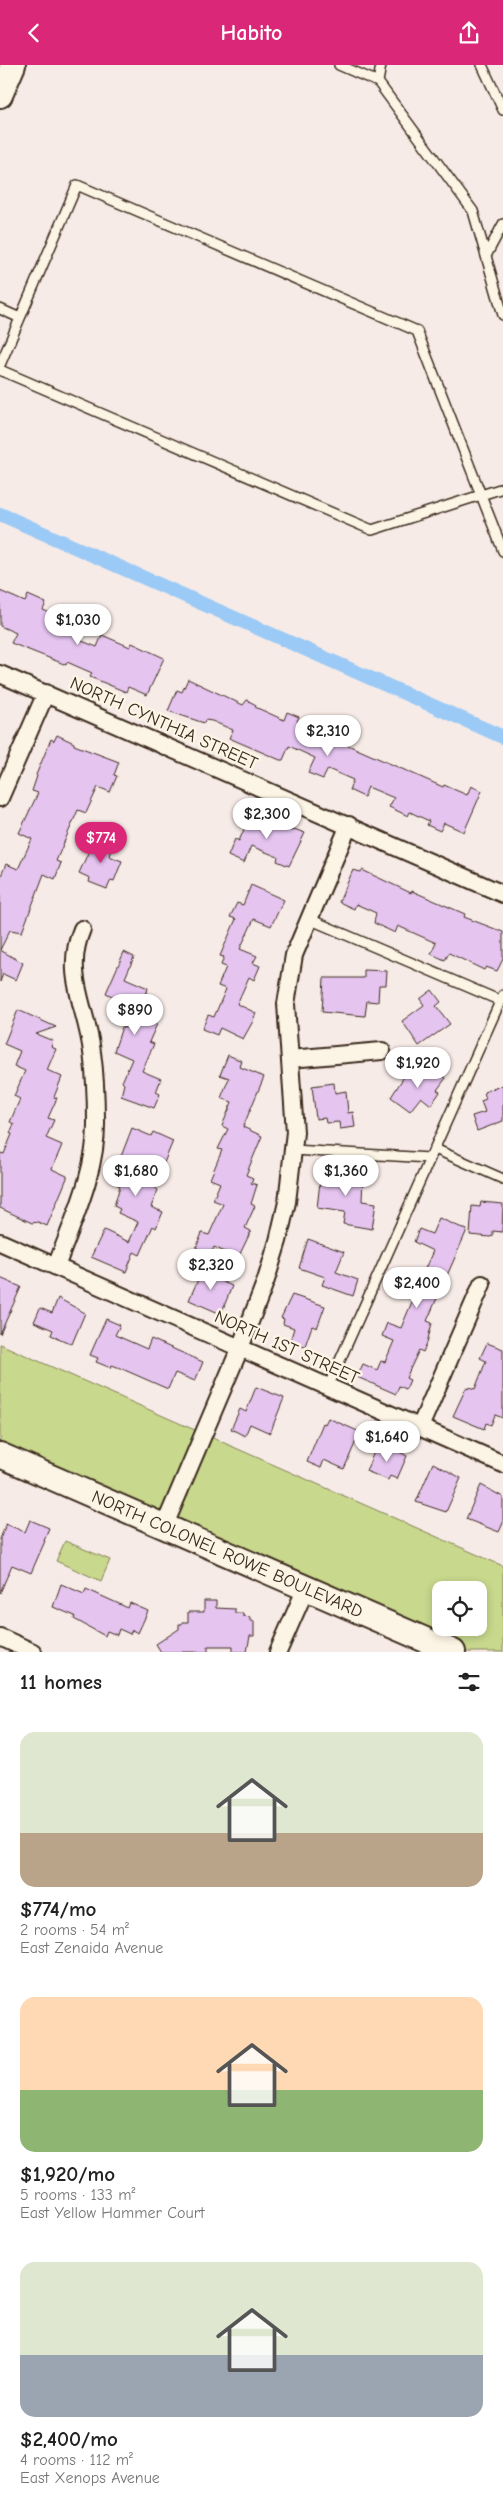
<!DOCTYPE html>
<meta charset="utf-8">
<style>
body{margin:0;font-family:"Comic Neue",sans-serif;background:#f2f2f2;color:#222;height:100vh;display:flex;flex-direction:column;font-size:19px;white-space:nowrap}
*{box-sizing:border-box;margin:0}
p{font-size:16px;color:#767676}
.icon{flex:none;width:28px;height:28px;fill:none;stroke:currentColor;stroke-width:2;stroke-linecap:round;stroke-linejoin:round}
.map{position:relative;height:1587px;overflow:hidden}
.panel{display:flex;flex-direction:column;background:#fff;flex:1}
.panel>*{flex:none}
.tools{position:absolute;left:432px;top:1516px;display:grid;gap:10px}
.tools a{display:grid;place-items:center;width:55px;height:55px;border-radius:10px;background:#fff;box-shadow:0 2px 8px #0003;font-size:25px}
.price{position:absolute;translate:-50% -42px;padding:0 11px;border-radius:18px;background:#fff;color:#222;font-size:16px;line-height:32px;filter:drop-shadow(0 1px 2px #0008)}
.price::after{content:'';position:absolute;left:50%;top:30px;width:15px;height:11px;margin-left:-8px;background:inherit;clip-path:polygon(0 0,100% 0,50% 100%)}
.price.on{background:#db2777;color:#fff}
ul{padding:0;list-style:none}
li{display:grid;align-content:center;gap:10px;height:265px;padding:0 20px}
li span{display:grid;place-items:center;height:155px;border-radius:15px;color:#555}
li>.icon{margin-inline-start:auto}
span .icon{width:90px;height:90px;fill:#fffc;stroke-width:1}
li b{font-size:21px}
h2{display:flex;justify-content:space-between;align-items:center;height:60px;padding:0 20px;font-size:21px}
header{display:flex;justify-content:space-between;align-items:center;height:65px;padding:0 20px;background:#db2777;color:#fff;font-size:22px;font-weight:800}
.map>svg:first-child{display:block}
.green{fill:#c8d88c;stroke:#828155;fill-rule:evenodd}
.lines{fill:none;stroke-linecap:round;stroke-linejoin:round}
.canal{stroke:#9bcaf6;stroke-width:14}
.building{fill:#e5c4f0;stroke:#3b2a1e}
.lane-casing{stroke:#3b2a1e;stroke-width:12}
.street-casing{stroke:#3b2a1e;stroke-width:20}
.secondary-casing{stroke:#3b2a1e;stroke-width:28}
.lane{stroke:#fcf5e5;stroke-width:9}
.street{stroke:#fcf5e5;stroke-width:16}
.secondary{stroke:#fcf5e5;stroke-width:24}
.labels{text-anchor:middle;stroke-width:5;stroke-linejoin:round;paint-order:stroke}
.street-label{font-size:18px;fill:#3b2a1e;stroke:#fcf5e5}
</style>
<header><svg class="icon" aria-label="back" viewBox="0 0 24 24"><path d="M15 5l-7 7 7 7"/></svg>Habito<svg class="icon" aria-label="share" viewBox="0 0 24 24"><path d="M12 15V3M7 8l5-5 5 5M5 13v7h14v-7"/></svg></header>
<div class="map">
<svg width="503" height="1587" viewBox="0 0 503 1587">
<rect width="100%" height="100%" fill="#f7ebe7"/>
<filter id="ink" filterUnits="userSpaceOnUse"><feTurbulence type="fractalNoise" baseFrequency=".02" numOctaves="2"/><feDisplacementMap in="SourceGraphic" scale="10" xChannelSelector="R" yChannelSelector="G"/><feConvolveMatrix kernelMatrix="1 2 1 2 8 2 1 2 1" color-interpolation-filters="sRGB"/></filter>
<g filter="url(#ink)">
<path class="green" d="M0,1279l503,222v86h-44l-459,-203zM441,1525h38v37h-38z
M65,1476l45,19 -9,21 -45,-20z"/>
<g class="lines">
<path class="canal" d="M0,449l503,223"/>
</g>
<path class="building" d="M0,526l25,11 3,-7 18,8 -3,7 23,10 -1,4 15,7 -3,8 20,8 5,-12 28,12 2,-4 32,15 -17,37 -19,-8 -2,5 -36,-15 2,-4 -25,-11 -1,3 -7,-3 -48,-19 5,-10 -16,-7z
M188,614l55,26 4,-5 9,5 -1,2 29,13 3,-8 12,5 -2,4 7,3 16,21 4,-9 8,2 111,49 1,-2 23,10 4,-9 11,5 -18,41 -20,-9 -4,8 -13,-6 2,-4 -19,-9 -2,4 -19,-9 5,-9 -26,-11 -4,10 -15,-7 4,-10 -25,-11 -5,10 -15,-6 7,-15 -26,-12 -6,14h-3l-51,-22 4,-8 -21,-9 -7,-1 -1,3 -36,-12 9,-21 5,2z
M57,670l17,8v2l45,17 -5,13 3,1 -7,16 -12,-5 -12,26 -8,-3 -22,51 5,2 -6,16 -11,-5 -22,58 -12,-2 -10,20v-72l6,-14 12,5 14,-30 -13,-6 19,-40 -6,-2 5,-15 -1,-1 15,-36 3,2z
M251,748l42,18 1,-2 11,4 -16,33 -12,-5 1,-4 -27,-11 -7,17 -16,-7 7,-17 4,2z
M102,771l12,5 -5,15 13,5 -8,20 -3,-1 -4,9 -18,-7 1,-4 -11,-5 13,-29 3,1z
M353,805l8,2 1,-2 49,23 1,-2 53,23 -1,3 39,15v27l-6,12 -11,-4 -2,3 -35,-17 -4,7 -14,-6 5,-11 -38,-17 -3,7 -21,-10 2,-10 -20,-9 -2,5 -15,-7z
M251,820l33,15 -13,26 -17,-7 -14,30 17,7 -4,7 7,3 -6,14 -5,-3 -12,27 19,9 -4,10 -9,16 -23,-11 -3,7 -15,-6 6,-14 6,2 12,-28 -8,-3 8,-19 -5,-2 3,-8 -4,-1 16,-37 -6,-2 7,-14 6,2z
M0,885l23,13 -7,17 -13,-6 -3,8z
M124,887l10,5 -9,21 23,10 -2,7 7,3 -9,20 13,6 -8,18 5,2 -12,27 19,8 -5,13 4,2 -6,14 -33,-12 3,-12 -2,-2 10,-23 -18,-8 8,-24 3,1 9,-21 -28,-14z
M364,905l23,1 -1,14h-7l-1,17 -11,-1 -2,15 -43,-4 2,-34h40z
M432,925l9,12 -5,4 14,18 -31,22 -17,-25 22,-16 -4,-6z
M18,945l38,17 -20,7 17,7 -2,6 5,2 -9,21 15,7 -8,20 3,1 -9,20 6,2 -8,18 16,7 -10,24 15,7v2l-20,48 -9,-4 -6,1 -32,-15v-55l4,1 8,-20 -2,-1 4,-9 -4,-2 10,-23 -6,-3 11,-25 -11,-5 6,-15 -16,-7z
M228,990l14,6 -2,6 24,10 -21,50 19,9 -16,39 7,3 -2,5 6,2 -6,19 4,2 -10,22 6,3 -13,27 -24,-11 -3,7 -15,-6 6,-15 7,2 14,-31 -10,-4 7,-17 -10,-4 12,-29 -4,-1 10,-20 -6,-3 10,-24 -11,-4 8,-20 -9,-3z
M431,1003l15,10 -9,12 3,2 -9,13 -10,-8 -11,14 -19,-14 18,-28 14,10z
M334,1018l1,10 11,-2 2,22 5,-1 2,15 -15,2 -1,-7 -13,1 -1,-5 -9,1 -4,-33z
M503,1020v36l-26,10 -5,-15 13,-4 -4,-11 5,-2 -2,-7z
M132,1063l19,8 2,-4 20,9 -19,46 4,3 -7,17 12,5 -7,16 -3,-2 -13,29 -6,-3 -8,20 -35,-15 13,-27 25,12 9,-20 -20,-9 2,-4 -6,-3 6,-20 -4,-2 10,-22 -6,-3z
M324,1101l18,3v3l21,5 -1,24 14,2 -4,26 -29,-5 2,-12 -28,-4 4,-35h2z
M481,1137l22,2 -1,28 -9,-1v5l-3,1 -20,-2 2,-29 8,1z
M439,1153l28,12 -40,91 5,2 -5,20 -4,9 -4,-2 -13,28 4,2 -4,9 -7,-3 -3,8 -39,-17 6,-13 14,6 4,-9 4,1 9,-21 -12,-5 5,-13 14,5 13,-31 -13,-6 6,-15 12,6 14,-31 -19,-9 5,-13 13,5z
M308,1174l36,13 -8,20 22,8 -5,16 -31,-11 3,-8 -26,-9z
M204,1201l15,6 -3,7 16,7 -11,28 -32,-14z
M0,1213l21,9 -21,47z
M292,1230l33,11 -8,22 -5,-2 -7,20 -15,-5 4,-13 -11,-4 1,-5 -3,-1z
M58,1233l27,15 -13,31 -21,-9 2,-5 -19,-8 6,-14 12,5z
M106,1254l14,6 -5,10 32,14 4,-10 52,23 -8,19 -20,-8 -7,16 -48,-21 -8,-3 -1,3 -15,-6 2,-4 -8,-3z
M487,1278l16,6v69l-8,-3 -4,10 -5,-2 -2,6 -31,-13 13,-28 2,1 1,-2 6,2 11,-28 -6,-3z
M256,1322l28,11 -14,35 -20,-9 -5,12 -14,-7 9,-20 6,3z
M328,1353l32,14 -16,37 -20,-9 -3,8 -14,-6 16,-39 2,1z
M377,1380l8,4 2,-4 20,11 -10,23 -7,-3 -2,4 -22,-9z
M433,1398l28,15 -15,34 -30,-10z
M481,1420l22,12v26l-4,9 -33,-13z
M30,1455l19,8 -5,12 1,1 -14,32 -19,-8 -12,28v-54l6,-15 19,8z
M61,1519l23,10 2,-5 42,19 2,-5 18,8 -10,22 -6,-3 -2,4 -11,-5 -2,6 -10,-4 -2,5 -31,-17 1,-3 -22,-9z
M204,1536h12v7l19,1v4h8v3l7,1v4h4v15h-4l-3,16h-14v-6h-25v6h-47l-5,-8 23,-15v-5h3v-2h6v-10h16z"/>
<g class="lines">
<g class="lane-casing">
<path id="lane" d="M339,0l39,17
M381,0l-3,17 95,129 30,104
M482,0l21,45
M486,191l17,-32
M0,244l20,9
M0,300l77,-180 340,146 64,164 -109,35 -372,-160
M503,423l-22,7 22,56
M309,854l192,82
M435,1084l68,30
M293,1085l137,8
M328,1322l175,-392"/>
</g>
<g class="street-casing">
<path id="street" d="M0,609l503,220
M0,733l46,-105
M290,994l92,-8
M0,1177l503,222
M56,1202c17,-47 41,-96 40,-146 0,-23 -1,-47 -4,-69 -5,-44 -29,-78 -10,-123
M420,1362l62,-143
M164,1462l76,-179 26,-68 12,-39 9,-39 8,-70 -9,-128 8,-49 55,-130
M0,1572l33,15
M278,1587l28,-64"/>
</g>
<g class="secondary-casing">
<g id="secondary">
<path d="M0,30l13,-30"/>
<path id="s1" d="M0,1390l453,197"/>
</g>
</g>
<use href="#lane" class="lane"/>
<use href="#street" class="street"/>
<use href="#secondary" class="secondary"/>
</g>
</g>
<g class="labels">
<g class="street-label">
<text transform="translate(164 658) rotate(24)" y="6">NORTH CYNTHIA STREET</text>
<text transform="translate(287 1282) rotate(24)" y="6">NORTH 1ST STREET</text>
<text dy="6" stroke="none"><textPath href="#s1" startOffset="248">NORTH COLONEL ROWE BOULEVARD</textPath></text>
</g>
</g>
</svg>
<div class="tools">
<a><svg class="icon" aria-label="locate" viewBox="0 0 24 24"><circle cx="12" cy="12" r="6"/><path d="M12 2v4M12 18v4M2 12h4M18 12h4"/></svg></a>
</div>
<b class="price" style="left:78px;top:581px">$1,030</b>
<b class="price" style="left:328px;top:692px">$2,310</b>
<b class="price" style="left:267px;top:775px">$2,300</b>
<b class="price on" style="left:101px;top:799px">$774</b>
<b class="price" style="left:135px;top:971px">$890</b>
<b class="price" style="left:418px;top:1024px">$1,920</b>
<b class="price" style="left:136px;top:1132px">$1,680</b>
<b class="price" style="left:346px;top:1132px">$1,360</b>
<b class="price" style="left:211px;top:1226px">$2,320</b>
<b class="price" style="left:417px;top:1244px">$2,400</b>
<b class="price" style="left:387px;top:1398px">$1,640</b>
</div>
<section class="panel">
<h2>11 homes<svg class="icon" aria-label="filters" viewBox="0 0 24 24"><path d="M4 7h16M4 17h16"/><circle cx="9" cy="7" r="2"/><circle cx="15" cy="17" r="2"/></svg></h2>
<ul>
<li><span style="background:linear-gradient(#dfe7d0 65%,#b9a48a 0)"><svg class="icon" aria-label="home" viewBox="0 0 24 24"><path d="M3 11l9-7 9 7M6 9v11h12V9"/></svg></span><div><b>$774/mo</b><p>2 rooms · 54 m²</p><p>East Zenaida Avenue</p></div></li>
<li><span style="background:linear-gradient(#ffd9b3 60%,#8fb573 0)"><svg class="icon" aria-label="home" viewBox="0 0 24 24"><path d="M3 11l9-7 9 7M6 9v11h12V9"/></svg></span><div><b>$1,920/mo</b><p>5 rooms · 133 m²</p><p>East Yellow Hammer Court</p></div></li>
<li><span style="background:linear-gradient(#dfe7d0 60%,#9aa5b1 0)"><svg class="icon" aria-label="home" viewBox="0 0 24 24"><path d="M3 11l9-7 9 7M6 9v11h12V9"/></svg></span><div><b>$2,400/mo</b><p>4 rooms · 112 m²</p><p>East Xenops Avenue</p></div></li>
</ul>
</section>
